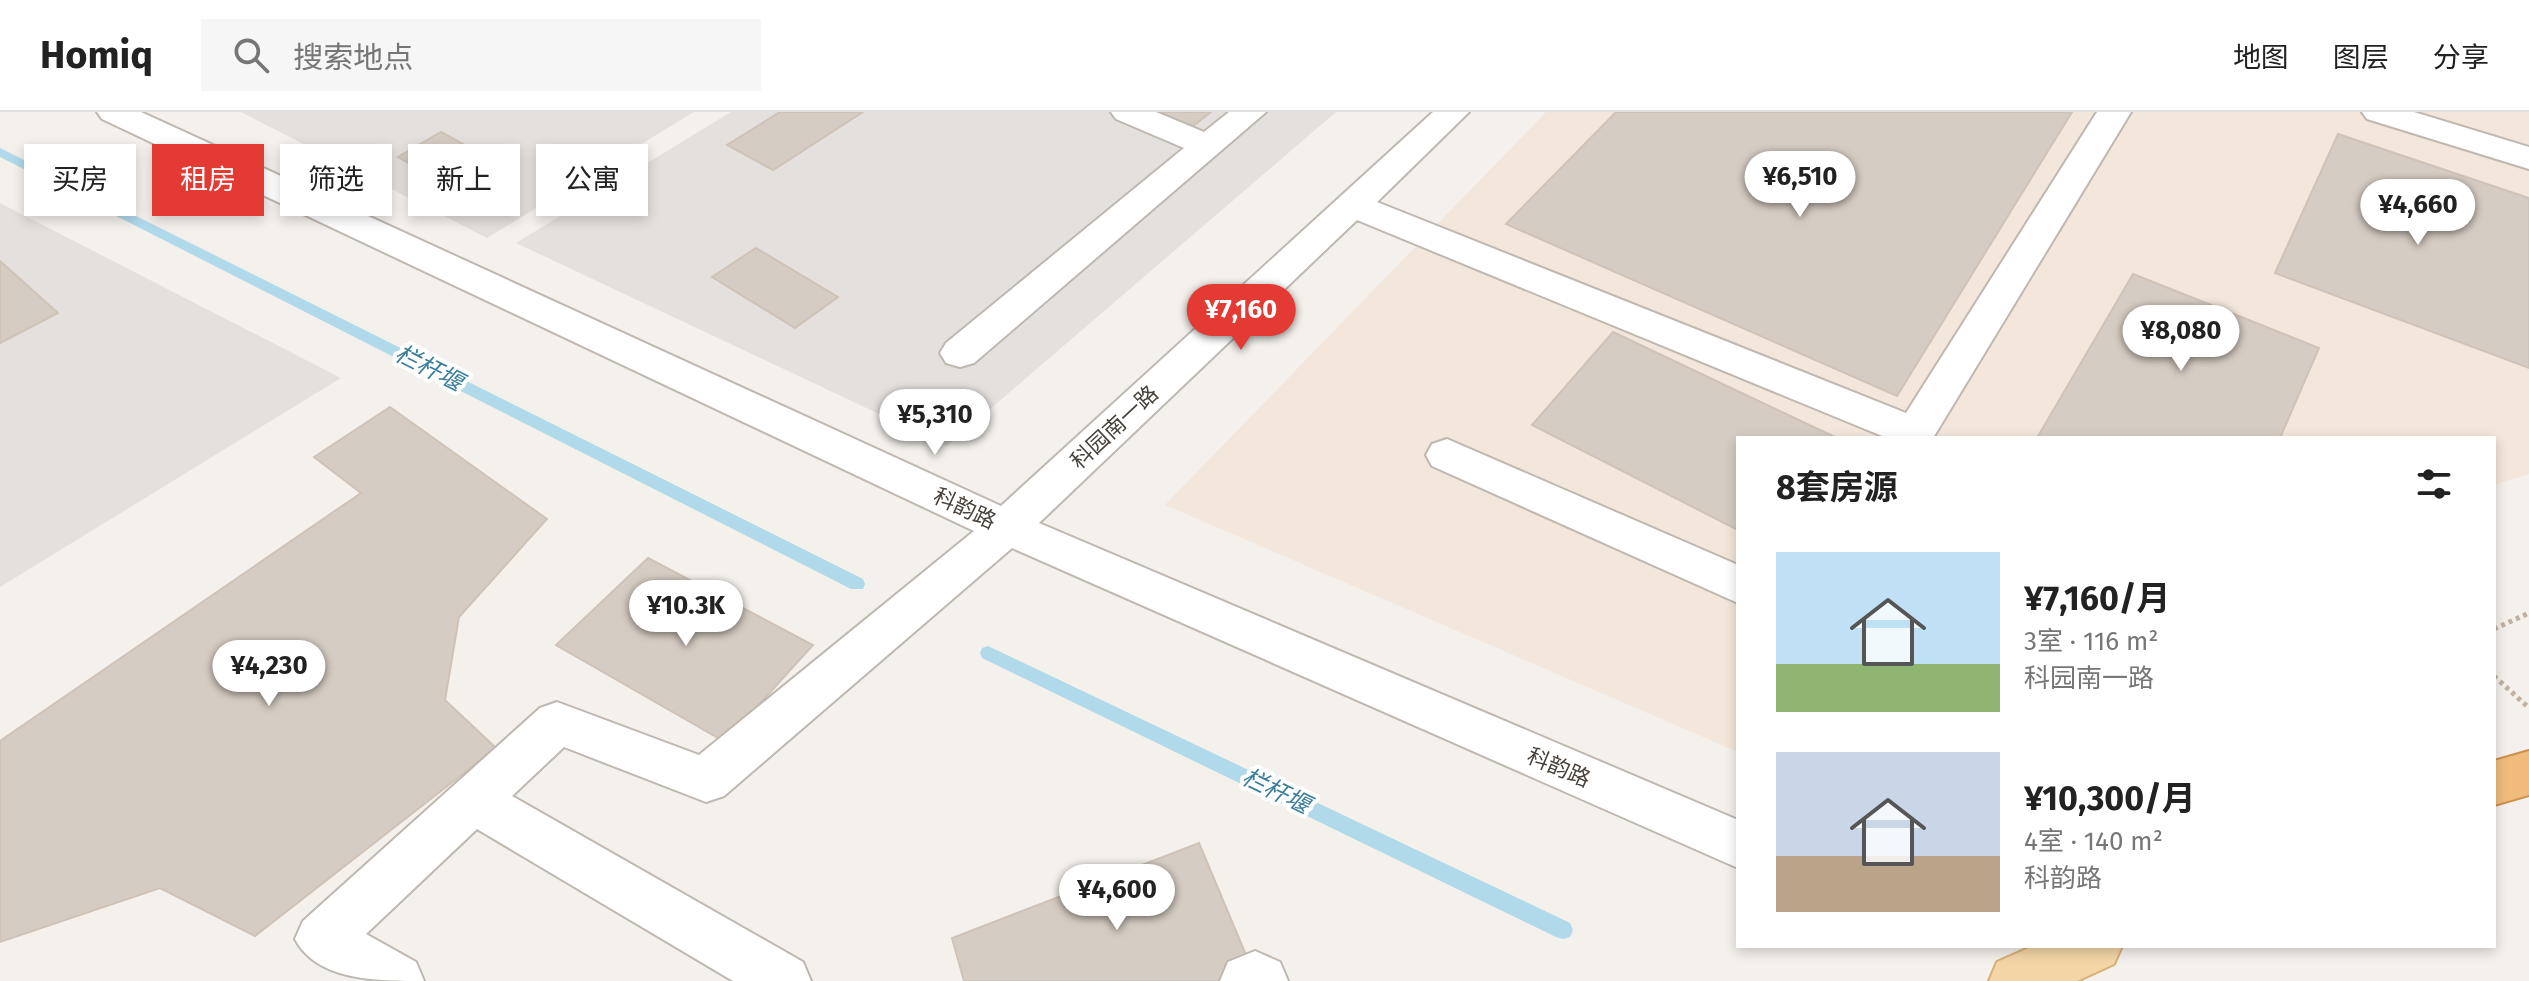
<!DOCTYPE html>
<html lang="zh">
<meta charset="utf-8">
<style>
body{margin:0;font-family:"Fira Sans","Noto Sans SC",sans-serif;background:#f6f6f6;color:#222;height:100vh;display:flex;flex-direction:column;font-size:30px;white-space:nowrap}
*{box-sizing:border-box;margin:0}
p{font-size:26px;color:#767676}
.icon{flex:none;width:44px;height:44px;fill:none;stroke:currentColor;stroke-width:2;stroke-linecap:round;stroke-linejoin:round}
.map{position:relative;flex:1;overflow:hidden}
.drawer{position:absolute;left:1736px;top:324px;width:760px;height:512px;display:flex;flex-direction:column;background:#fff;border-radius:0px;box-shadow:0 4px 12px #0003}
.drawer>*{flex:none}
.hud{position:absolute;left:24px;top:32px;width:760px;height:72px;display:flex;gap:16px}
.price{position:absolute;translate:-50% -68px;padding:0 18px;border-radius:28px;background:#fff;color:#222;font-size:26px;line-height:52px;filter:drop-shadow(0 2px 4px #0008)}
.price::after{content:'';position:absolute;left:50%;top:48px;width:24px;height:18px;margin-left:-12px;background:inherit;clip-path:polygon(0 0,100% 0,50% 100%)}
.price.on{background:#e43a34;color:#fff}
ul{padding:0;list-style:none}
li{display:flex;align-items:center;gap:24px;height:200px;padding:0 40px}
li span{display:grid;place-items:center;flex:none;width:224px;height:160px;border-radius:0px;color:#555}
li>.icon{margin-inline-start:auto}
span .icon{width:96px;height:96px;fill:#fffc;stroke-width:1}
li b{font-size:34px}
h2{display:flex;justify-content:space-between;align-items:center;height:96px;padding:0 40px;font-size:34px}
.tag{padding:0 28px;border-radius:0px;background:#fff;box-shadow:0 4px 12px #0003;font-size:28px;line-height:72px}
.tag.on{background:#e43a34;color:#fff}
header{display:flex;align-items:center;gap:48px;box-sizing:border-box;height:112px;padding:0 40px;background:#fff;border-bottom:2px solid #e0e0e0}
header strong{font-size:38px}
nav{display:flex;gap:44px;margin-inline-start:auto;font-size:28px}
.search{width:560px;height:72px;background:#f6f6f6;display:flex;align-items:center;gap:20px;box-sizing:border-box;padding:0 28px;border-radius:0px;color:#767676;font-size:30px}
.map>svg:first-child{display:block}
.commercial{fill:#f3e6da}
.industrial{fill:#e4e0dd}
.lines{fill:none;stroke-linecap:round;stroke-linejoin:round}
.stream{fill:#b0d9ea;fill-rule:evenodd}
.building{fill:#d5ccc3;stroke:#cfc3b7;stroke-width:2}
.minor-casing{stroke:#bfb8b0;stroke-width:4}
.major-casing{stroke:#d8b076;stroke-width:4}
.highway-casing{stroke:#ce904d;stroke-width:4}
.path{stroke:#c0b2a2;stroke-width:5;stroke-dasharray:4 4;stroke-linecap:butt}
.minor{fill:#fff;fill-rule:evenodd}
.major{fill:#f4d5a6;fill-rule:evenodd}
.highway{fill:#efbc7c;fill-rule:evenodd}
.labels{text-anchor:middle;stroke-width:8;stroke-linejoin:round;paint-order:stroke}
.street-label{font-size:22px;fill:#48413a;stroke:#fff}
.water-label{font-size:24px;font-style:italic;fill:#3a7d9b;stroke:#fff}
</style>
<header>
<strong>Homiq</strong>
<div class="search"><svg class="icon" aria-label="search" viewBox="0 0 24 24"><circle cx="10" cy="10" r="6"/><path d="M15 15l6 6"/></svg>搜索地点</div>
<nav><a>地图</a><a>图层</a><a>分享</a></nav>
</header>
<div class="map">
<svg width="2529" height="869" viewBox="0 0 2529 869">
<rect width="100%" height="100%" fill="#f4f1ec"/>
<path class="commercial" d="M1546,0h983v362l-35,11v-47h-756v314l-573,-247z"/>
<path class="industrial" d="M241,0h453l-207,126z
M731,0h605l-389,334 -431,-203z
M0,91l341,175 -341,209z"/>
<g class="lines">
<path class="stream" d="M0,36l863,431 2,5 -2,5h-12l-851,-432z
M988,534l582,277 3,7 -3,7 -7,2 -7,-2 -574,-279 -2,-5 2,-5z"/>
</g>
<path class="building" d="M780,0h83l-90,58 -46,-25z
M1148,0h63l-23,18z
M1616,0h456l-175,284 -391,-172z
M441,20l77,42 -43,27 -77,-44z
M2338,22l191,64v170l-254,-95z
M756,136l82,49 -43,31 -83,-51z
M0,149l58,52 -58,30z
M2133,162l186,74 -39,90h-243z
M1613,220l224,106h-99v92l-206,-105z
M390,295l157,112 -88,98 -14,83 51,48 -241,188 -95,-48 -160,54v-201l361,-248 -47,-36z
M648,446l165,87 -88,97 -169,-97z
M1199,731l58,138h-293l-12,-43z"/>
<g class="lines">
<g class="minor-casing">
<path id="minor" d="M97,0h44l860,394 432,-394h36l-92,90 529,211 191,-301h34l-198,326h-46l-530,-218 -318,303 699,297v48l-726,-320 -288,248 -18,6 -142,-55 -52,49 291,166 8,19h-78l-256,-152 -111,105 50,28 8,19c-47,0 -107,0 -129,-42l8,-18 237,-213 17,-6 142,53 275,-224 -872,-412z
M1111,0h45l48,20 25,-20h37l-292,251 -14,4 -14,-4 -6,-10 6,-10 238,-195 -68,-29z
M2362,0h52l115,35v22l-162,-50z
M1447,327l291,126v38l-306,-137 -6,-11 6,-11z
M1255,839l25,11 8,19h-68l8,-19z"/>
</g>
<g class="major-casing">
<path id="major" d="M2033,834h89l-8,18 -37,17h-88l8,-19z"/>
</g>
<g class="highway-casing">
<path id="highway" d="M2529,639v44l-35,10v-44z"/>
</g>
<path class="path" d="M2494,517l35,-16
M2494,564l35,32"/>
<use href="#minor" class="minor"/>
<use href="#major" class="major"/>
<use href="#highway" class="highway"/>
</g>
<g class="labels">
<g class="street-label">
<text transform="translate(1114 315) rotate(-43)" y="8">科园南一路</text>
<text transform="translate(965 396) rotate(25)" y="8">科韵路</text>
<text transform="translate(1559 655) rotate(23)" y="8">科韵路</text>
</g>
<g class="water-label">
<text transform="translate(429 256) rotate(27)" y="8">栏杆堰</text>
<text transform="translate(1276 679) rotate(26)" y="8">栏杆堰</text>
</g>
</g>
</svg>
<b class="price" style="left:1800px;top:107px">¥6,510</b>
<b class="price" style="left:2418px;top:135px">¥4,660</b>
<b class="price on" style="left:1241px;top:240px">¥7,160</b>
<b class="price" style="left:2181px;top:261px">¥8,080</b>
<b class="price" style="left:935px;top:345px">¥5,310</b>
<b class="price" style="left:686px;top:536px">¥10.3K</b>
<b class="price" style="left:269px;top:596px">¥4,230</b>
<b class="price" style="left:1117px;top:820px">¥4,600</b>
<div class="hud">
<a class="tag">买房</a>
<a class="tag on">租房</a>
<a class="tag">筛选</a>
<a class="tag">新上</a>
<a class="tag">公寓</a>
</div>
<section class="drawer">
<h2>8套房源<svg class="icon" aria-label="filters" viewBox="0 0 24 24"><path d="M4 7h16M4 17h16"/><circle cx="9" cy="7" r="2"/><circle cx="15" cy="17" r="2"/></svg></h2>
<ul>
<li><span style="background:linear-gradient(#bfe0f5 70%,#8fb573 0)"><svg class="icon" aria-label="home" viewBox="0 0 24 24"><path d="M3 11l9-7 9 7M6 9v11h12V9"/></svg></span><div><b>¥7,160/月</b><p>3室 · 116 m²</p><p>科园南一路</p></div></li>
<li><span style="background:linear-gradient(#c9d6e8 65%,#b9a48a 0)"><svg class="icon" aria-label="home" viewBox="0 0 24 24"><path d="M3 11l9-7 9 7M6 9v11h12V9"/></svg></span><div><b>¥10,300/月</b><p>4室 · 140 m²</p><p>科韵路</p></div></li>
</ul>
</section>
</div>
